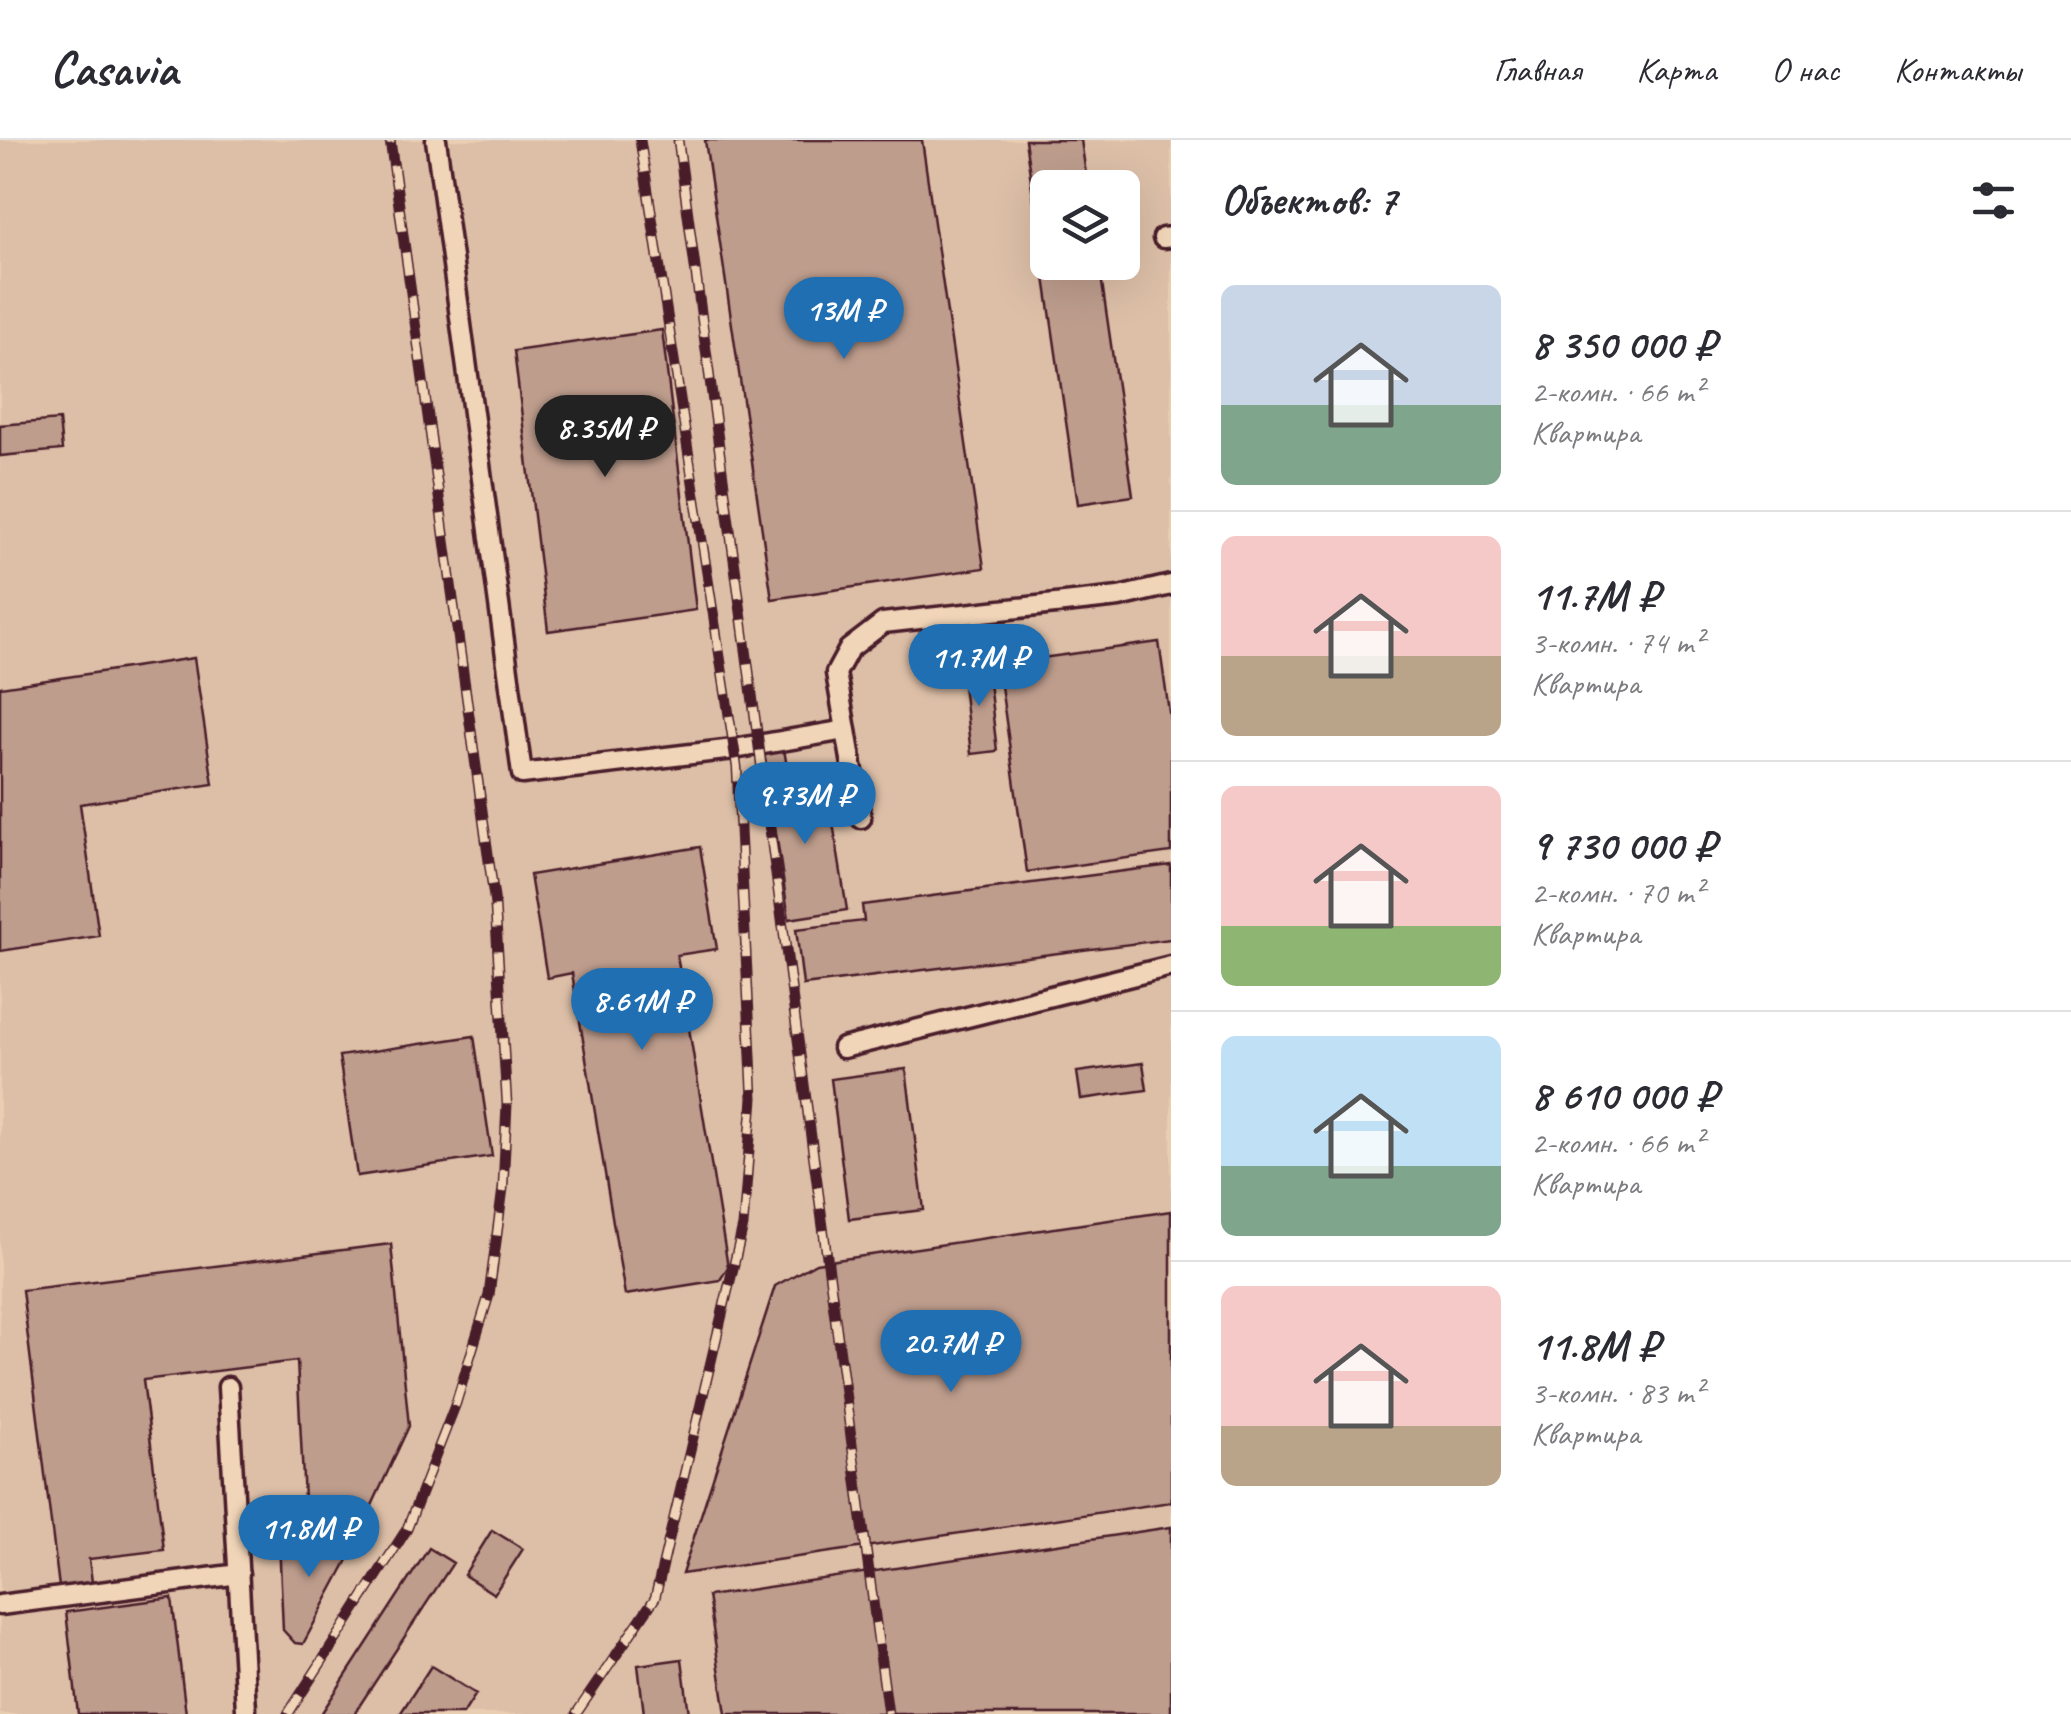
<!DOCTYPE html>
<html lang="ru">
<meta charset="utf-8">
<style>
body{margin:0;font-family:Caveat,sans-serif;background:#f2f2f3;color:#2b2b33;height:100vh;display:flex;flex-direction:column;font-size:38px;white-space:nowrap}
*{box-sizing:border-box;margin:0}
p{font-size:32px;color:#7c7c81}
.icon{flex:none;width:55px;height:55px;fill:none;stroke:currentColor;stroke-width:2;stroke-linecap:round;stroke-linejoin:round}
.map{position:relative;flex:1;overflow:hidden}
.sheet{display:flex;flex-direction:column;background:#fff;width:900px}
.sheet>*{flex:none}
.tools{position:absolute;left:1030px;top:30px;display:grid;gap:20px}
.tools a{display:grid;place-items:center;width:110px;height:110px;border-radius:15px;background:#fff;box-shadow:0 10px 40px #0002;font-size:50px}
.price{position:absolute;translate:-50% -85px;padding:0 22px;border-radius:35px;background:#1f6fb2;color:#fff;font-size:32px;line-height:65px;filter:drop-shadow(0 2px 5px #0008)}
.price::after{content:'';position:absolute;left:50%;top:60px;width:30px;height:22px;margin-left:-15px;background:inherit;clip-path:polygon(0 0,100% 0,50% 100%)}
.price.active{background:#222;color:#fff}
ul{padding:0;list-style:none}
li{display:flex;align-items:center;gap:30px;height:250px;padding:0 50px}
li+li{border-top:2px solid #e1e1e2}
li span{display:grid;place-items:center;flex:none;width:280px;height:200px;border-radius:15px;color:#555}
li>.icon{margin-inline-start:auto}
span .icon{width:120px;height:120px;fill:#fffc;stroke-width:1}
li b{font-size:42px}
h2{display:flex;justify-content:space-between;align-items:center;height:120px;padding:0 50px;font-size:42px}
header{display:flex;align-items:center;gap:60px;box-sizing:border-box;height:140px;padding:0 50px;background:#fff;border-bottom:2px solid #e1e1e2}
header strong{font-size:48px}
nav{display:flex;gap:55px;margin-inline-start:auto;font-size:35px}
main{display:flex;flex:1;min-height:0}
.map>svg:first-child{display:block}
.built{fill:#ddbfa7;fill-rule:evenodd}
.building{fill:#be9d8d;stroke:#4a1f2b;stroke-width:2.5}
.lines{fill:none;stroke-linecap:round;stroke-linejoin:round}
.lane-casing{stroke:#4a1f2b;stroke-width:25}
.lane{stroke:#f1d5b8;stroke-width:18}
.rail-casing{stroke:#4a1f2b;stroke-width:11}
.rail{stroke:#f1d5b8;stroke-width:8;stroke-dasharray:22;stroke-linecap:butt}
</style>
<header>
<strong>Casavia</strong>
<nav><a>Главная</a><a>Карта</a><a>О нас</a><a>Контакты</a></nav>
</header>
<main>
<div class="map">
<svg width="1171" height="1574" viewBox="0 0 1171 1574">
<rect width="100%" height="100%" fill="#eaceb2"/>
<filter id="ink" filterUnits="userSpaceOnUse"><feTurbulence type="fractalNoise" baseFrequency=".01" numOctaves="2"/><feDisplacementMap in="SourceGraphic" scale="20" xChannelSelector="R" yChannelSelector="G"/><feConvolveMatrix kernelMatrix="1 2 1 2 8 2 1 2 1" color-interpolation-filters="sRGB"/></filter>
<g filter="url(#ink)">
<path class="built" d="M0,0h1171v1574h-1171zM1048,48h74v74h-74z"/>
<path class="building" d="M705,0h217l62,428 -212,31z
M1025,0h56l7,48h-40v74h51l34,234 -55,8z
M662,190l34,280 -148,21 -34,-280z
M59,280l3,30 -62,6v-31z
M1159,502l12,84v126l-144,20 -29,-208z
M194,518l19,126 -133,20 19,132 -99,15v-264z
M987,525l10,86 -26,3 -10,-87z
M784,609l9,55 36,-6 18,112 -58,9 -25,-167z
M700,707l17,102 -40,6 51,312 -8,13 -95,15 -53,-322 -25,5 -17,-103z
M1171,725v74l-368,46 -7,-56 68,-8 -2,-16z
M474,896l18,120 -135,20 -18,-120z
M1143,923l4,27 -66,9 -4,-27z
M906,929l18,141 -75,9 -18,-140z
M1171,1071v291l-489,72 93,-288 41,-23z
M391,1104l18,182 -41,88 -63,5 -8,-158 -154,19 21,170 -75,9 3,23 -33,5 -37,-297z
M1171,1387v187h-445l-18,-118z
M492,1390l31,19 -29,45 -30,-19z
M348,1396l1,22 -46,86 -8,-1 -12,-13 -4,-90z
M429,1408l24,15 -99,151h-33z
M172,1458l14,116h-108l-12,-102z
M682,1519l7,55h-45l-6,-49z
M431,1526l45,28 -13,20h-63z"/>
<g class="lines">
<g class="lane-casing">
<path id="lane" d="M436,0l86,634 212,-25 112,-19 15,88
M1163,98l8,-1
M846,590l-10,-57 13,-24 34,-26 236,-26 52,-12
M843,908l328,-82
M228,1247l18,323
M0,1465l239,-31"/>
</g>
<use href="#lane" class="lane"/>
<g class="rail-casing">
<path id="rail" d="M678,0l210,1574
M288,1574l119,-185 49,-126 33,-108 14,-107 4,-84 -12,-199 -105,-765
M576,1574l79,-116 88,-372 10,-128 -16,-331 -97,-627"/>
</g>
<use href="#rail" class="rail"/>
</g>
</g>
</svg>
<div class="tools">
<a><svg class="icon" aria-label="layers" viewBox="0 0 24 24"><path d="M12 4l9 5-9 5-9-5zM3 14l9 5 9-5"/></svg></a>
</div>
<b class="price" style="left:844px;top:222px">13M ₽</b>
<b class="price active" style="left:605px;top:340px">8.35M ₽</b>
<b class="price" style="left:979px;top:569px">11.7M ₽</b>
<b class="price" style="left:805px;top:707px">9.73M ₽</b>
<b class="price" style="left:642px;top:913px">8.61M ₽</b>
<b class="price" style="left:951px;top:1255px">20.7M ₽</b>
<b class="price" style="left:309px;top:1440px">11.8M ₽</b>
</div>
<section class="sheet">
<h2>Объектов: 7<svg class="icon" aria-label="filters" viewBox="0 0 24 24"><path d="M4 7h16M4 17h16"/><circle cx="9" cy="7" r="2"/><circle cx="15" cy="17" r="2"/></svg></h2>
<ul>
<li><span style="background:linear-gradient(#c9d6e8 60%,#7fa58c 0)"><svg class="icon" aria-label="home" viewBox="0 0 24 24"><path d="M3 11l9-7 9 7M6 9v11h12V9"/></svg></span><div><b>8 350 000 ₽</b><p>2-комн. · 66 m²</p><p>Квартира</p></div></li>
<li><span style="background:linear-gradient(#f6c9c9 60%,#b9a48a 0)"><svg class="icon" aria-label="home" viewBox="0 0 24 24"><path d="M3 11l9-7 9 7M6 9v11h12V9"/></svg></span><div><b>11.7M ₽</b><p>3-комн. · 74 m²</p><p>Квартира</p></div></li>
<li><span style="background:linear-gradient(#f6c9c9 70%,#8fb573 0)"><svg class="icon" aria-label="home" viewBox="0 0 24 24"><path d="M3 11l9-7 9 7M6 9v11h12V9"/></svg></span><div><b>9 730 000 ₽</b><p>2-комн. · 70 m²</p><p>Квартира</p></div></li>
<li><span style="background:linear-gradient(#bfe0f5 65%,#7fa58c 0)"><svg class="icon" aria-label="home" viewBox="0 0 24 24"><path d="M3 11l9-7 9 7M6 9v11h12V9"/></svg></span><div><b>8 610 000 ₽</b><p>2-комн. · 66 m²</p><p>Квартира</p></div></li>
<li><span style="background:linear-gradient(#f6c9c9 70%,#b9a48a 0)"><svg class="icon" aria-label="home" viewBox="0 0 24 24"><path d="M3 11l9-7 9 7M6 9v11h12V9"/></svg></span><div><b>11.8M ₽</b><p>3-комн. · 83 m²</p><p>Квартира</p></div></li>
</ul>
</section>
</main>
